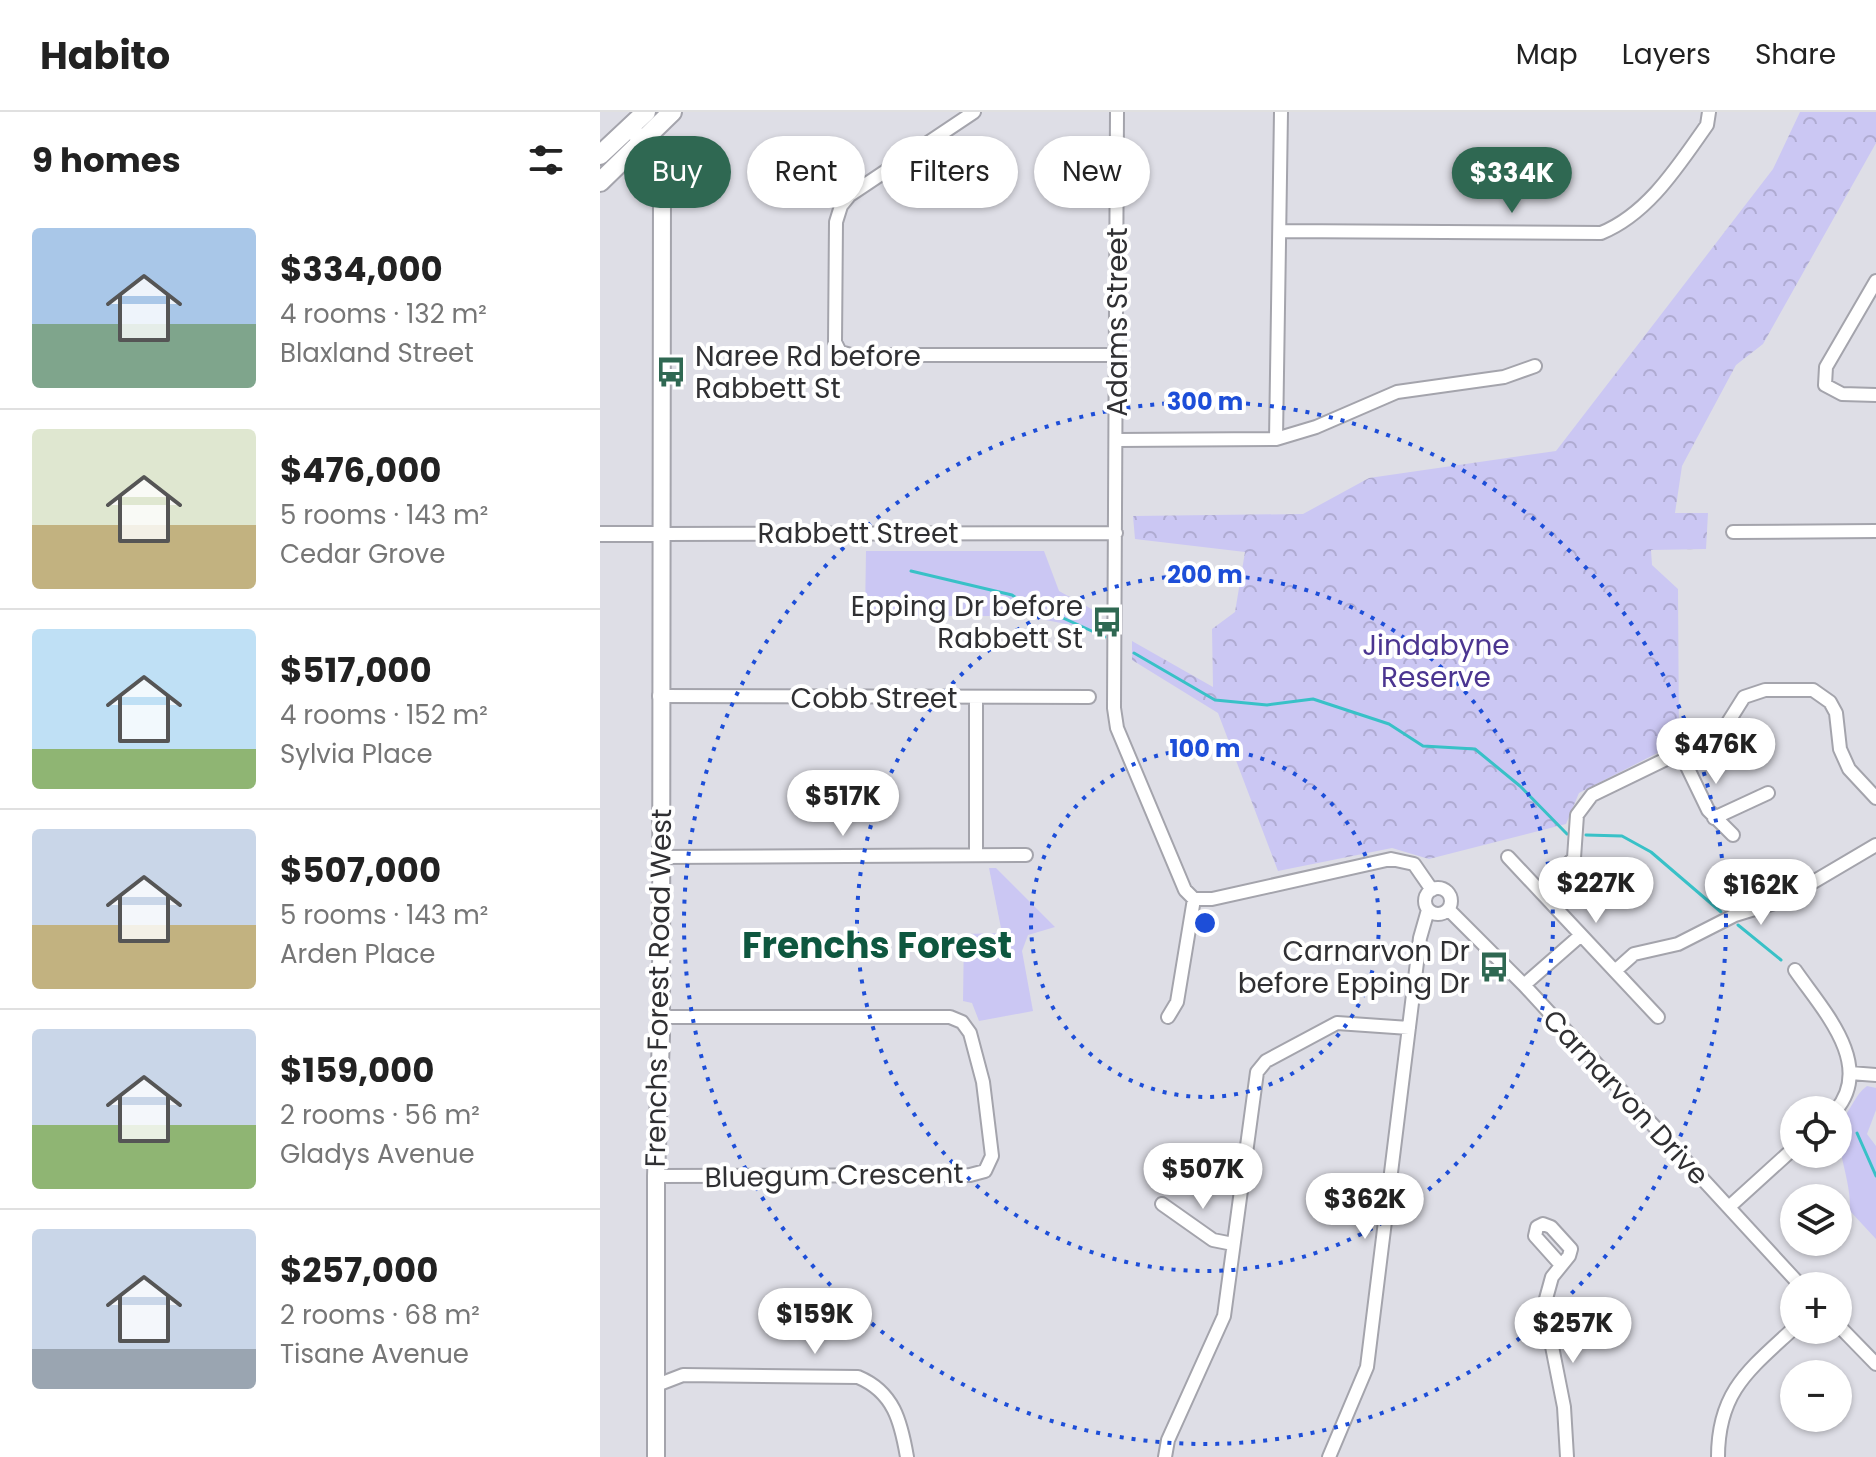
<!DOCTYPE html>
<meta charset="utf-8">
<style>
body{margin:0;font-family:Poppins,sans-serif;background:#f2f2f2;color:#222;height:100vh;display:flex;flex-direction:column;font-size:30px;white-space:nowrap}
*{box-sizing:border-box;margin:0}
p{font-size:26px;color:#767676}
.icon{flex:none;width:44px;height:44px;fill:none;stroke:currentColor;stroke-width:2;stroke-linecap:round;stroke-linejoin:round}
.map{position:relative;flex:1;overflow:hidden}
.drawer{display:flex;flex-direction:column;background:#fff;width:600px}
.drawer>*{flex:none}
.banner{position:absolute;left:24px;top:24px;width:760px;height:72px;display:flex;gap:16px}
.fabs{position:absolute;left:1180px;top:984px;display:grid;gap:16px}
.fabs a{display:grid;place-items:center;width:72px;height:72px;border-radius:50%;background:#fff;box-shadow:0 2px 6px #0004;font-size:40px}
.price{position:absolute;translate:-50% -68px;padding:0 18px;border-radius:28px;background:#fff;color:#222;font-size:26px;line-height:52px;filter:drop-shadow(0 2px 4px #0008)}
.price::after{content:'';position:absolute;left:50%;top:48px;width:24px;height:18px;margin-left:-12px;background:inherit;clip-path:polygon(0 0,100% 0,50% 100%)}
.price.current{background:#2f6852;color:#fff}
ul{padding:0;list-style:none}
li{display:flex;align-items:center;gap:24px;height:200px;padding:0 32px}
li+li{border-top:2px solid #e0e0e0}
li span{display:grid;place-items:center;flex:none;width:224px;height:160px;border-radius:8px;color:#555}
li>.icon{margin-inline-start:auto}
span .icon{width:96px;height:96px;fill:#fffc;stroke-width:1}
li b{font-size:34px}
h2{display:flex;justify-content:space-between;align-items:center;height:96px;padding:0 32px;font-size:34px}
.chip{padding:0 28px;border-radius:36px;background:#fff;box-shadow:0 2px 6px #0004;font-size:28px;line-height:72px}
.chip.current{background:#2f6852;color:#fff}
header{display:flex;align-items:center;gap:48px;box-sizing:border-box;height:112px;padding:0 40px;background:#fff;border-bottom:2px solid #e0e0e0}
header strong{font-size:38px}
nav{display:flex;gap:44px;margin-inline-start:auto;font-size:28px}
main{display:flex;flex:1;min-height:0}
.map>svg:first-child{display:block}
.forest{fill:url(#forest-crowns)}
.park{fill:#cbc7f3}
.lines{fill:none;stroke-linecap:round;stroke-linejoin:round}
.stream{stroke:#38c1c7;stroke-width:3}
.minor-casing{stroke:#a4a4ac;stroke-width:16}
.tertiary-casing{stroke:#a4a4ac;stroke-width:18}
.secondary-casing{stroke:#a4a4ac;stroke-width:20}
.primary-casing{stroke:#a4a4ac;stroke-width:22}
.minor{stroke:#fff;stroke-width:12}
.tertiary{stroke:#fff;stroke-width:14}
.secondary{stroke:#fff;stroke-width:16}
.primary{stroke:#fff;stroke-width:18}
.ring{fill:none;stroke:#1d4ed8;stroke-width:4;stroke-dasharray:4 8}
.labels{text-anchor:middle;stroke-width:8;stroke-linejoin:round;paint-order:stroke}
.street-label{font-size:28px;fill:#303033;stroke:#fff}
.poi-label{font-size:28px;fill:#303033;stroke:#fff;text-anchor:end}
.park-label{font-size:28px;fill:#4b3590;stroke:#fff}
.district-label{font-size:36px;font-weight:bold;fill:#0e573f;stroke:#fff}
.centre{fill:#1d4ed8;stroke:#fff;stroke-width:4}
.ring-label{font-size:24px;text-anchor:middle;font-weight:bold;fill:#1d4ed8;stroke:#fff;stroke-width:8;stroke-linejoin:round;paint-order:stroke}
</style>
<header>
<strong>Habito</strong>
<nav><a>Map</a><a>Layers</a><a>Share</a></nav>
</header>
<main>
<section class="drawer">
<h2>9 homes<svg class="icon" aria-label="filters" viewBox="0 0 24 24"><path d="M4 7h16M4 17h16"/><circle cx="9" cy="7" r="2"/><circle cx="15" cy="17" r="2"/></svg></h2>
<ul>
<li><span style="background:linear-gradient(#a9c7e8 60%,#7fa58c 0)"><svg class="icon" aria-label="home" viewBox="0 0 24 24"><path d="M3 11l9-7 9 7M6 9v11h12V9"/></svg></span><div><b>$334,000</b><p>4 rooms · 132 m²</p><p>Blaxland Street</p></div></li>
<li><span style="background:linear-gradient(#dfe7d0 60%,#c2b280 0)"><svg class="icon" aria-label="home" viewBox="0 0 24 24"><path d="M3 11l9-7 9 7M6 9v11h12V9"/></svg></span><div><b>$476,000</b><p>5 rooms · 143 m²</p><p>Cedar Grove</p></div></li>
<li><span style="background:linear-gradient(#bfe0f5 75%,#8fb573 0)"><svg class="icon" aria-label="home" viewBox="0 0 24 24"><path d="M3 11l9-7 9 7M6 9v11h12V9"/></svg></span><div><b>$517,000</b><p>4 rooms · 152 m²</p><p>Sylvia Place</p></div></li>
<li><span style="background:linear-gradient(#c9d6e8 60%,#c2b280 0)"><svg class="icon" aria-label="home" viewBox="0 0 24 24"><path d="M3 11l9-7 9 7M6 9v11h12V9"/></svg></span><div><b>$507,000</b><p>5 rooms · 143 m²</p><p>Arden Place</p></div></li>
<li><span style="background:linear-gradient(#c9d6e8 60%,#8fb573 0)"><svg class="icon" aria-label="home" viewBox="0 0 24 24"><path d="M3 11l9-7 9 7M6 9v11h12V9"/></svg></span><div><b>$159,000</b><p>2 rooms · 56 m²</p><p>Gladys Avenue</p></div></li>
<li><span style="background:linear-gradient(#c9d6e8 75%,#9aa5b1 0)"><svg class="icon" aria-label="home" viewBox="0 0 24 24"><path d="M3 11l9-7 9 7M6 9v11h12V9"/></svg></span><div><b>$257,000</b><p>2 rooms · 68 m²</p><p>Tisane Avenue</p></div></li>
</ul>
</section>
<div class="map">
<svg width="1276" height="1345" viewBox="0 0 1276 1345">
<defs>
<pattern id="forest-crowns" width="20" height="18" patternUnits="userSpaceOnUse" patternTransform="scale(2)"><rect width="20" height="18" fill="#cbc7f3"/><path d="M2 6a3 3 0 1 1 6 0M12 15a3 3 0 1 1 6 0" fill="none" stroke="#afabd1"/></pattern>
</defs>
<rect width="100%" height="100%" fill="#dedee6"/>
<path class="forest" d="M1200,0h76v31l-113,201 -27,21 -54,101 -7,47h33l-2,36 -55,1 1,15 26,24 1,153 -100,51 -13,31 -137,35 -37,-11 -114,23 -60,-158 -86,-53v-19l81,46 -1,-58 23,-17 10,-60 -110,-13 -2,-23 170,-2 66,-36 187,-27 217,-282z"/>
<path class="park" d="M266,439h178l15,40 38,21v18l-72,-14h-160z
M389,756h7l59,59 -27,8 -6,16 11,60 -54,10 -7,-18 -9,-2 1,-67 38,-1z
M1015,762l5,25 -52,10 -5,-25z
M1267,974l9,2v22l-9,24 9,12v93l-26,-28c1,-32 -12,-53 -12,-86 12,-12 16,-30 29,-39z"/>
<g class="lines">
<path class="stream" d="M311,459l101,24 28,19 23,4 42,19
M534,541l81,47 52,5 46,-6 76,25 34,22 52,3 45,37 47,48
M986,723l36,1 29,16 70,60
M1138,813l43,35
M1257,1021l19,43"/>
<g class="minor-casing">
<path id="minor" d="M374,0l-124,83 -9,11 -5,16 -1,120 5,10 11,3h265
M517,0l-3,596 3,20 68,162 9,9h18l179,-40 23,5 18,26
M681,119l320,2c47,-19 77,-67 106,-108l2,-13
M1276,169l-50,86 -1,18 17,9 34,1
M676,327l5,-327
M517,328l159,-1 40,-12 81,-35 107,-15 31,-11
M1133,420l143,-1
M60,422l456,-1
M59,584l430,1
M1080,640l28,58 25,25
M1114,706l54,-25
M376,743v-157
M60,745l366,-2
M908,745l150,160
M825 789a13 13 0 1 1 26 0a13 13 0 1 1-26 0Z
M941,779l33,-33 3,-43 15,-20 130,-63 22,-35 21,-7h48l17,12 6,11 4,36 9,20 27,29
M849,798l75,75 277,301
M1195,858c26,38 80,94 41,140
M1015,859l19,-17 44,-10 57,-29 46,-14 95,-56
M924,873l57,-50
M568,905l9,-15 17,-103
M1250,961l26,2
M56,1064l314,-1 15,-4 7,-15 -9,-74 -13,-49 -8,-11 -12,-5h-289
M562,1092l51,36 20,4
M1129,1095l65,-59
M961,1153l-26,-29 2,-9 6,-3 8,3 20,22 -2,7 -17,21 -8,29 20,101 3,50
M1238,1213l38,39
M57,1273l26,-10 175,2c36,15 43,45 49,80
M565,1345l3,-17 56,-124 33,-244 9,-11 71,-38 72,5
M729,1345l38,-90 53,-429 8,-28
M1118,1345c0,-66 32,-88 76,-129"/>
</g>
<g class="tertiary-casing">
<path id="tertiary" d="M0,422h60"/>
</g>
<g class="secondary-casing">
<path id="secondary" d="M36,22l22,29 4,16 -1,857 -5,140v281"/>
</g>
<g class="primary-casing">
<path id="primary" d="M0,43l46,-43
M0,70l72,-70"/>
</g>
<use href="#minor" class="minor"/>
<use href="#tertiary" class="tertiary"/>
<use href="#secondary" class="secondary"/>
<use href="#primary" class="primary"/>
</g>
<g class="ring">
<circle cx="605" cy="811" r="174"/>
<circle cx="605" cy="811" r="348"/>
<circle cx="605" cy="811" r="521"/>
</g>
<defs>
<g id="bus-bare" transform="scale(2.4)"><path d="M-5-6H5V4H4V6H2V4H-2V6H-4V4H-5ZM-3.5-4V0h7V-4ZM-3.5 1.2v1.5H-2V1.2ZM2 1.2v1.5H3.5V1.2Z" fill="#2f6852" stroke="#fff" stroke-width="2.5" paint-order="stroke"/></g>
</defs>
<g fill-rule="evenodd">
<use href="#bus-bare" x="71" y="260"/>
<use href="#bus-bare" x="507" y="510"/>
<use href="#bus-bare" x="894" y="855"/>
</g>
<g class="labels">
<g class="street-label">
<text transform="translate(517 210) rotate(-90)" y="10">Adams Street</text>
<text x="258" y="431">Rabbett Street</text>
<text x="274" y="596">Cobb Street</text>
<text transform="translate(58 876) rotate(-89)" y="10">Frenchs Forest Road West</text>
<text transform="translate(1026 985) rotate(47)" y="10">Carnarvon Drive</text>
<text transform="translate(234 1063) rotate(-1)" y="10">Bluegum Crescent</text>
</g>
<g class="poi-label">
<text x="95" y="254" text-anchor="start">Naree Rd before<tspan x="95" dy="32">Rabbett St</tspan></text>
<text x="483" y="504">Epping Dr before<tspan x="483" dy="32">Rabbett St</tspan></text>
<text x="870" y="849">Carnarvon Dr<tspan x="870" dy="32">before Epping Dr</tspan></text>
</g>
<g class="park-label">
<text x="836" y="543">Jindabyne<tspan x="836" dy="32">Reserve</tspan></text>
</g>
<g class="district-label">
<text x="277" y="846">Frenchs Forest</text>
</g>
</g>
<circle cx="605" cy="811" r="12" class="centre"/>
<g class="ring-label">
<text x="605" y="298">300 m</text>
<text x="605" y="471">200 m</text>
<text x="605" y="645">100 m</text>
</g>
</svg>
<div class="fabs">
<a><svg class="icon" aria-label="locate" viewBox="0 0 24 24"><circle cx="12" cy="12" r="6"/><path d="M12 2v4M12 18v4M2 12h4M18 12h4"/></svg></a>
<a><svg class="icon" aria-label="layers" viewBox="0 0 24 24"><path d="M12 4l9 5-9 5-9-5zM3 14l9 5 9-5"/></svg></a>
<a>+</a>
<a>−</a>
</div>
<b class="price current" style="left:912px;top:103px">$334K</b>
<b class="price" style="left:1116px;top:674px">$476K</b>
<b class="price" style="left:243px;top:726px">$517K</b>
<b class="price" style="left:996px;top:813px">$227K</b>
<b class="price" style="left:1161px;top:815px">$162K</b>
<b class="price" style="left:603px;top:1099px">$507K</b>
<b class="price" style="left:765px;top:1129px">$362K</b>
<b class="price" style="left:215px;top:1244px">$159K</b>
<b class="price" style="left:973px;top:1253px">$257K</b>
<div class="banner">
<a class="chip current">Buy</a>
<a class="chip">Rent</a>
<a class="chip">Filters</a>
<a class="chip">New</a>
</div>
</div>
</main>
